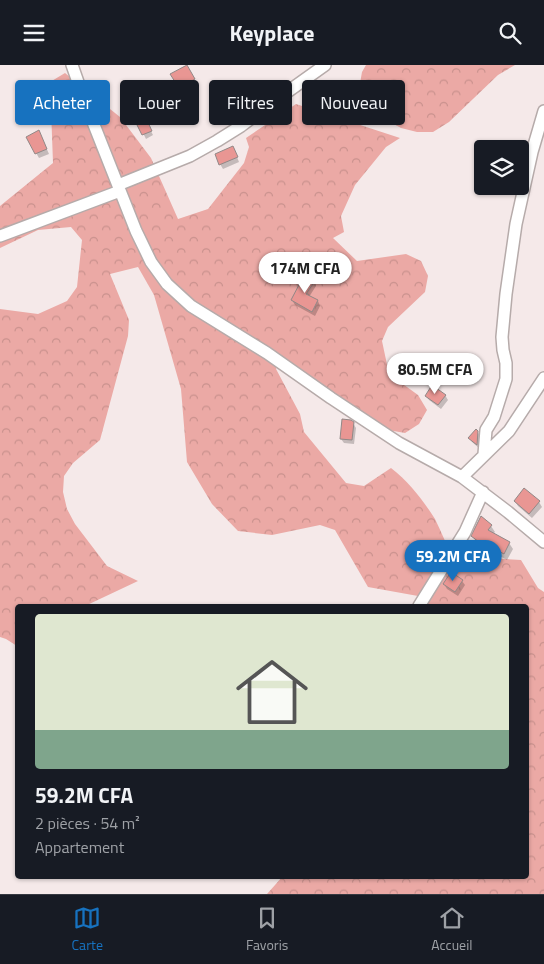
<!DOCTYPE html>
<html lang="fr">
<meta charset="utf-8">
<style>
body{margin:0;font-family:"Titillium Web",sans-serif;background:#20242c;color:#f1f3f6;height:100vh;display:flex;flex-direction:column;font-size:19px;white-space:nowrap}
*{box-sizing:border-box;margin:0}
p{font-size:16px;color:#9ea1a6}
.icon{flex:none;width:28px;height:28px;fill:none;stroke:currentColor;stroke-width:2;stroke-linecap:round;stroke-linejoin:round}
.map{position:relative;flex:1;overflow:hidden}
.sheet{position:absolute;left:15px;top:539px;width:514px;height:275px;display:flex;flex-direction:column;background:#171b24;border-radius:5px;box-shadow:0 1px 4px #0004}
.sheet>*{flex:none}
.banner{position:absolute;left:15px;top:15px;width:515px;height:45px;display:flex;gap:10px}
.controls{position:absolute;left:474px;top:75px;display:grid;gap:10px}
.controls a{display:grid;place-items:center;width:55px;height:55px;border-radius:5px;background:#171b24;box-shadow:0 1px 4px #0004;font-size:25px}
.price{position:absolute;translate:-50% -42px;padding:0 11px;border-radius:18px;background:#fff;color:#222;font-size:16px;line-height:32px;filter:drop-shadow(0 1px 2px #0008)}
.price::after{content:'';position:absolute;left:50%;top:30px;width:15px;height:11px;margin-left:-8px;background:inherit;clip-path:polygon(0 0,100% 0,50% 100%)}
.price.current{background:#1772bf;color:#fff}
ul{padding:0;list-style:none}
li{display:grid;align-content:center;gap:10px;height:265px;padding:0 20px}
li span{display:grid;place-items:center;height:155px;border-radius:5px;color:#555}
li>.icon{margin-inline-start:auto}
span .icon{width:90px;height:90px;fill:#fffc;stroke-width:1}
li b{font-size:21px}
.chip{padding:0 18px;border-radius:5px;background:#171b24;box-shadow:0 1px 4px #0004;font-size:18px;line-height:45px}
.chip.current{background:#1772bf;color:#fff}
header{display:flex;justify-content:space-between;align-items:center;height:65px;padding:0 20px;background:#171b24;font-size:22px;font-weight:700}
.tabs{display:flex;justify-content:space-around;align-items:center;height:70px;border-top:1px solid #363941;background:#171b24;font-size:14px;color:#9ea1a6}
.tabs a{display:grid;justify-items:center;gap:2px}
.tabs .current{color:#1772bf}
.map>svg:first-child{display:block}
.forest{fill:url(#forest-crowns)}
.shadow{fill:#0003}
.building{fill:#e99693;stroke:#928887}
.lines{fill:none;stroke-linecap:round;stroke-linejoin:round}
.minor-casing{stroke:#b6abaa;stroke-width:14}
.minor{stroke:#fff;stroke-width:11}
</style>
<header><svg class="icon" aria-label="menu" viewBox="0 0 24 24"><path d="M4 6h16M4 12h16M4 18h16"/></svg>Keyplace<svg class="icon" aria-label="search" viewBox="0 0 24 24"><circle cx="10" cy="10" r="6"/><path d="M15 15l6 6"/></svg></header>
<div class="map">
<svg width="544" height="829" viewBox="0 0 544 829">
<defs>
<pattern id="forest-crowns" width="20" height="18" patternUnits="userSpaceOnUse" patternTransform="scale(1.25)"><rect width="20" height="18" fill="#eba9a5"/><path d="M2 6a3 3 0 1 1 6 0M12 15a3 3 0 1 1 6 0" fill="none" stroke="#c9918d"/></pattern>
</defs>
<rect width="100%" height="100%" fill="#f5e9e9"/>
<path class="forest" d="M366,0h149l-17,10 -49,47 -16,10h-16l-16,-4 -29,-16 -13,-23 3,-17z
M65,8l55,44 31,41 27,61 30,-10 36,-46 5,-16 -3,-9 50,-34 104,34 -14,9 -31,38 -14,31 3,16 -11,6 24,23 49,-7 15,7 7,15 -3,16 -37,35 -6,14 7,33 29,21 9,15 -8,14 -14,9 -17,-3 -106,-72 -6,11 24,45 4,18 42,51 18,3 27,-18c18,14 32,32 44,51 6,12 11,25 17,37l69,4 17,28 6,4v302h-277l16,-18h243v-270h-113l5,-10 -50,-9 -33,-57 -15,-5 -48,10 -34,-4 -26,-27 -25,-42 -6,-73 -27,-94 -16,-28 -28,7 19,46 -1,16 -28,104 -27,23 -9,13 -1,16 4,17 8,15 32,42 31,15 -53,25h-67l-1,40 -11,-7 -6,-2v-328l38,5 29,-13 10,-14 5,-47 -11,-13 -33,3 -38,18v-42l53,-43 -3,-81z"/>
<path class="shadow" d="M186,1l10,18 -14,8 -10,-17z
M144,53l9,17 -7,4 -9,-18z
M41,71l8,18 -10,4 -12,-21z
M235,87l4,10 -16,7 -3,-5z
M314,216l2,5 -7,11 9,4 2,5 -5,10 -20,-11 -3,-5z
M445,330l3,5 -7,9 -12,-9 -3,-4z
M353,358l3,5 -2,16 -10,-1 -3,-4z
M477,366l3,5 -1,12 -7,-6 -2,-4z
M524,425l15,12 3,5 -10,11 -14,-12 -3,-5z
M491,461l4,6 -2,2 16,9 4,6 -6,11 -24,-13 -7,-5 -3,-6z
M462,516l3,4 -7,11 -11,-7 -3,-5z"/>
<path class="building" d="M187,0l8,14 -16,9 -9,-14z
M145,51l7,15 -10,4 -7,-14z
M39,65l8,19 -12,5 -9,-17z
M233,81l5,11 -19,8 -4,-11z
M304,208l11,8 -9,13 12,6 -6,12 -21,-12 10,-19 -1,-1z
M432,320l14,10 -8,10 -13,-9z
M342,354l9,1 3,2 -2,18 -12,-1z
M476,364l2,2 -1,14 -9,-7z
M524,423l16,13 -11,13 -15,-13z
M481,451l11,9 -4,5 22,12 -6,12 -24,-13 -1,1 -8,-6z
M451,507l12,8 -8,12 -12,-8z"/>
<g class="lines">
<g class="minor-casing">
<path id="minor" d="M72,0l13,37 51,129 15,31 16,22 24,22 76,47 64,45 68,45 63,34 46,35 36,30
M118,120l72,-29 27,-15 24,-15 28,-21 56,-40
M0,171l120,-45
M484,389l2,-24 8,-13 12,-38v-16l-3,-13 -1,-13 4,-43 10,-70 16,-72 12,-41
M462,412l47,-46 35,-53
M419,541l46,-74 18,-40"/>
</g>
<use href="#minor" class="minor"/>
</g>
</svg>
<div class="controls">
<a><svg class="icon" aria-label="layers" viewBox="0 0 24 24"><path d="M12 4l9 5-9 5-9-5zM3 14l9 5 9-5"/></svg></a>
</div>
<b class="price" style="left:305px;top:229px">174M CFA</b>
<b class="price" style="left:435px;top:330px">80.5M CFA</b>
<b class="price current" style="left:453px;top:517px">59.2M CFA</b>
<div class="banner">
<a class="chip current">Acheter</a>
<a class="chip">Louer</a>
<a class="chip">Filtres</a>
<a class="chip">Nouveau</a>
</div>
<section class="sheet">
<ul>
<li><span style="background:linear-gradient(#dfe7d0 75%,#7fa58c 0)"><svg class="icon" aria-label="home" viewBox="0 0 24 24"><path d="M3 11l9-7 9 7M6 9v11h12V9"/></svg></span><div><b>59.2M CFA</b><p>2 pièces · 54 m²</p><p>Appartement</p></div></li>
</ul>
</section>
</div>
<nav class="tabs">
<a class="current"><svg class="icon" aria-label="map" viewBox="0 0 24 24"><path d="M3 6l6-2 6 2 6-2v14l-6 2-6-2-6 2zM9 4v14M15 6v14"/></svg>Carte</a>
<a><svg class="icon" aria-label="saved" viewBox="0 0 24 24"><path d="M7 4h10v16l-5-4-5 4z"/></svg>Favoris</a>
<a><svg class="icon" aria-label="home" viewBox="0 0 24 24"><path d="M3 11l9-7 9 7M6 9v11h12V9"/></svg>Accueil</a>
</nav>
